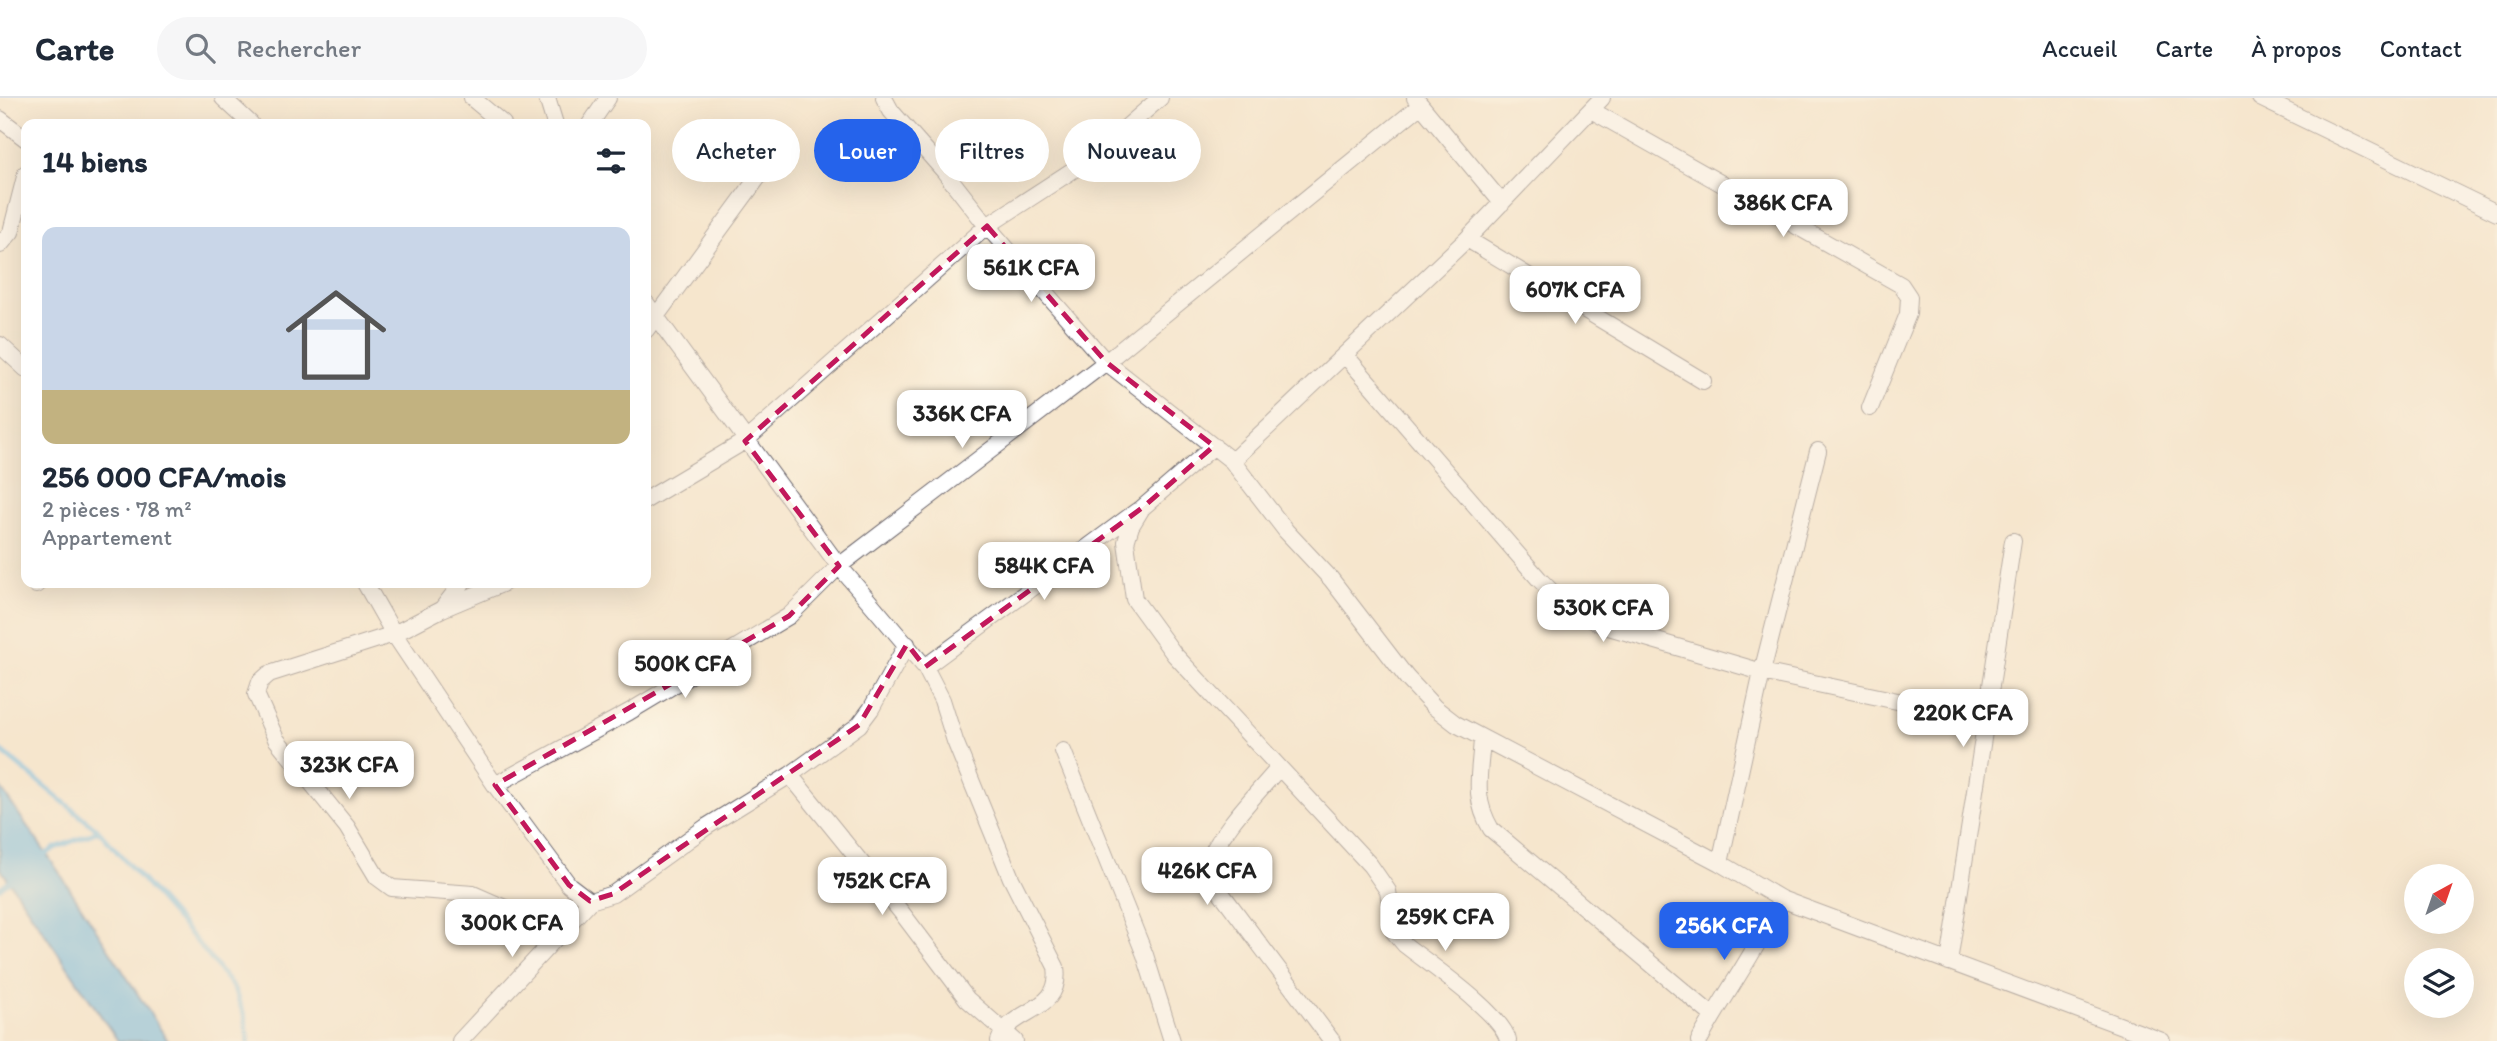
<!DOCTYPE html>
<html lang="fr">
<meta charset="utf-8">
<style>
body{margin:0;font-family:Itim,sans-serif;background:#f6f6f7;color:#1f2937;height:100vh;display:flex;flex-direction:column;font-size:26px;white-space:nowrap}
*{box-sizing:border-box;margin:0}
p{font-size:23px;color:#747a83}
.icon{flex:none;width:38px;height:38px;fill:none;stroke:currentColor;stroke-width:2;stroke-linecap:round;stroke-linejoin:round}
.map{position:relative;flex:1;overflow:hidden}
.panel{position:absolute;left:21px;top:21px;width:630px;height:469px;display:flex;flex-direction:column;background:#fff;border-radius:14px;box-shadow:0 7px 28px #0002}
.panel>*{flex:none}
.top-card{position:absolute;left:672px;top:21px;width:665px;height:63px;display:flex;gap:14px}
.needle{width:46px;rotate:40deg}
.fabs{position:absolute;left:2404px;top:766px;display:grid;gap:14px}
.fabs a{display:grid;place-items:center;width:70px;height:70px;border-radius:50%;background:#fff;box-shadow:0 7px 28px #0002;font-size:35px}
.price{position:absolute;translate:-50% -60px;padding:0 16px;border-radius:14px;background:#fff;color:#222;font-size:23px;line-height:46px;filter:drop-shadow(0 2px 4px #0008)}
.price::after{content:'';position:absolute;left:50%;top:42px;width:21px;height:16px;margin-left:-10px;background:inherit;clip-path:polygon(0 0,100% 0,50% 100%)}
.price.selected{background:#2563eb;color:#fff}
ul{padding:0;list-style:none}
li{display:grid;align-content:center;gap:14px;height:371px;padding:0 21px}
li span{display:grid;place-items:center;height:217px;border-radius:14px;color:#555}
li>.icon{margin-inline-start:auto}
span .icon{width:126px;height:126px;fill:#fffc;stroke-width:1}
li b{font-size:30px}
h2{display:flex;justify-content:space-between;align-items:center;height:84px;padding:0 21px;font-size:30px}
.chip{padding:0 24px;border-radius:32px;background:#fff;box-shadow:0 7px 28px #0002;font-size:24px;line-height:63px}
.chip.selected{background:#2563eb;color:#fff}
header{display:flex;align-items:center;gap:42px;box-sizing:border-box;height:98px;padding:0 35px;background:#fff;border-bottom:2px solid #e0e1e3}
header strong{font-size:33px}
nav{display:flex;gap:38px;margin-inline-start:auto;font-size:24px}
.search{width:490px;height:63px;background:#f6f6f7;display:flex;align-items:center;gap:18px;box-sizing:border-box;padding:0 24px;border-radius:38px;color:#747a83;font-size:26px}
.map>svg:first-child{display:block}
.water{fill:#6cb9e5;stroke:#476e90;stroke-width:2}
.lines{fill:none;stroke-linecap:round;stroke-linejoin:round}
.stream{stroke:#6cb9e5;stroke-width:5}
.minor-casing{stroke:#6c676e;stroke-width:18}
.minor{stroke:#fff;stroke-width:16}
.marked{fill:none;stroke:#c2185b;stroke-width:5;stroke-dasharray:14 9;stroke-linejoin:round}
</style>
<header>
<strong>Carte</strong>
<div class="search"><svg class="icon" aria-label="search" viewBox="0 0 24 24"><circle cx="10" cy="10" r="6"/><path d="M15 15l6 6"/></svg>Rechercher</div>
<nav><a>Accueil</a><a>Carte</a><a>À propos</a><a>Contact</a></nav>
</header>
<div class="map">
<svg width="2497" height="943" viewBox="0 0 2497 943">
<rect width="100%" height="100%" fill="#fcf5e5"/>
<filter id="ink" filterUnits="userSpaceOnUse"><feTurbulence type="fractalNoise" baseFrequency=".0143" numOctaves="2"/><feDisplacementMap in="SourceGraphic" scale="14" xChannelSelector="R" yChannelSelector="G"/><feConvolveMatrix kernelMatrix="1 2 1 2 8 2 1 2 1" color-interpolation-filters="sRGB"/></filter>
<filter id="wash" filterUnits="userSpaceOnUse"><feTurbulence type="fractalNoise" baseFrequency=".00686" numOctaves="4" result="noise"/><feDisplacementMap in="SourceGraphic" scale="28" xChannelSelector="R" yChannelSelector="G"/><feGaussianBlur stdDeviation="1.57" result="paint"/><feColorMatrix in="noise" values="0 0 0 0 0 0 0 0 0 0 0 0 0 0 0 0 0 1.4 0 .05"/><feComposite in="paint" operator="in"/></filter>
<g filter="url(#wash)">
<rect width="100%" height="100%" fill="#f6e6cd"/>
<path class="water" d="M0,689l59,85 109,169h-50l-118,-173z"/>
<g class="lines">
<path class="stream" d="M0,652l99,81 104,118 31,40 11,28 3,24
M42,759l13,-9 44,-17
M0,790l15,-11"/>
</g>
</g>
<g filter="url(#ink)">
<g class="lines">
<g class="minor-casing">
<path id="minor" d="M223,0l28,26
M472,0l31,26
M547,0l8,26
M884,0l7,13 53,60 43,55 119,136 126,99 54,70 45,48 76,99 27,29 22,17 264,139 61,36 381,142
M1415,0l87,105
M2260,0l237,115
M1591,12l310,175 8,12 -1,17 -38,94
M0,21l26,20
M590,26l18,-26
M1467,141l236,142
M0,147l11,-13 15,-59
M646,205l193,263 86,101 17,33 13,41 56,137 45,89c7,47 -46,40 -57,74
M646,232l121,-165
M0,247l26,24
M1345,257l194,224 23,23 40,23 160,47 224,48
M1214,348l-72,62 -11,18 -5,16 8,57 40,55 196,211 18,26 6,41 11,13c23,18 99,70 103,96
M1232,363l235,-222 135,-141
M646,402l99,-59 242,-215 103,-67 70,-61
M365,485l29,51 48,-25 62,-26
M36,487l2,-2
M442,511l20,-26
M925,569l212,-156
M1482,641c-2,35 -10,58 9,90l221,186
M1063,653l82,204 27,86
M1278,671c-27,31 -58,62 -74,101l128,171
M790,677l112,138 65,86 48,42
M495,687l134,-73 160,-96 50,-50 267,-204 315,-257
M1720,765l42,-191 56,-221
M563,832l-24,-7 -66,-29 -81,-6 -15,-11 -30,-50 -71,-88 -20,-45 4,-12 9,-8 125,-40 101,151 74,100 21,16
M1949,864l64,-421
M460,943l130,-140 23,-7 93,-67 84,-52 69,-50 12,-16 36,-65
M1699,943c26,-48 59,-92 82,-142"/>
</g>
<use href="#minor" class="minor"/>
</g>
</g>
<path d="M0 0H2497V943H0ZM987,128l119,136 108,84 -72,62 -217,159 -18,-23 -48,81 -246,169 -23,7 -21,-16 -74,-100 294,-169 50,-50 -94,-125z" fill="#f6e6cd" fill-opacity=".55" fill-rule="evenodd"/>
<path class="marked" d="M987,128l119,136 108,84 -72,62 -217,159 -18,-23 -48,81 -246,169 -23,7 -21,-16 -74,-100 294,-169 50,-50 -94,-125z"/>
</svg>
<div class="fabs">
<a><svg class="needle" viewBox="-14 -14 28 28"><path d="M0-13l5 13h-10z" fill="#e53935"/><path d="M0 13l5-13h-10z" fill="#747a83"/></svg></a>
<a><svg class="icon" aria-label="layers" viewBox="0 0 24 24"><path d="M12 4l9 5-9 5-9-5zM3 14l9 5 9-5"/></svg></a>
</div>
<b class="price" style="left:1783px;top:141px">386K CFA</b>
<b class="price" style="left:1031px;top:206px">561K CFA</b>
<b class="price" style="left:1575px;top:228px">607K CFA</b>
<b class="price" style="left:962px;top:352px">336K CFA</b>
<b class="price" style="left:1044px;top:504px">584K CFA</b>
<b class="price" style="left:1603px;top:546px">530K CFA</b>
<b class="price" style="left:685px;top:602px">500K CFA</b>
<b class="price" style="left:1963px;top:651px">220K CFA</b>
<b class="price" style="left:349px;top:703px">323K CFA</b>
<b class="price" style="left:1207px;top:809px">426K CFA</b>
<b class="price" style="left:882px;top:819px">752K CFA</b>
<b class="price" style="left:1445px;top:855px">259K CFA</b>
<b class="price" style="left:512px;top:861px">300K CFA</b>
<b class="price selected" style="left:1724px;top:864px">256K CFA</b>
<div class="top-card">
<a class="chip">Acheter</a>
<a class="chip selected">Louer</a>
<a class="chip">Filtres</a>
<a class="chip">Nouveau</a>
</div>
<section class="panel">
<h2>14 biens<svg class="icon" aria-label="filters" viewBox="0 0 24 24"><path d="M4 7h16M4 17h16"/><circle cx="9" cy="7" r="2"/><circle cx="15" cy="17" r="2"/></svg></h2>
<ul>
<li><span style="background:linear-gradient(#c9d6e8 75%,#c2b280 0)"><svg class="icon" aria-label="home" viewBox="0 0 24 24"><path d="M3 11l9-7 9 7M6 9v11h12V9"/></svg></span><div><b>256 000 CFA/mois</b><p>2 pièces · 78 m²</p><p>Appartement</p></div></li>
</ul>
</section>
</div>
